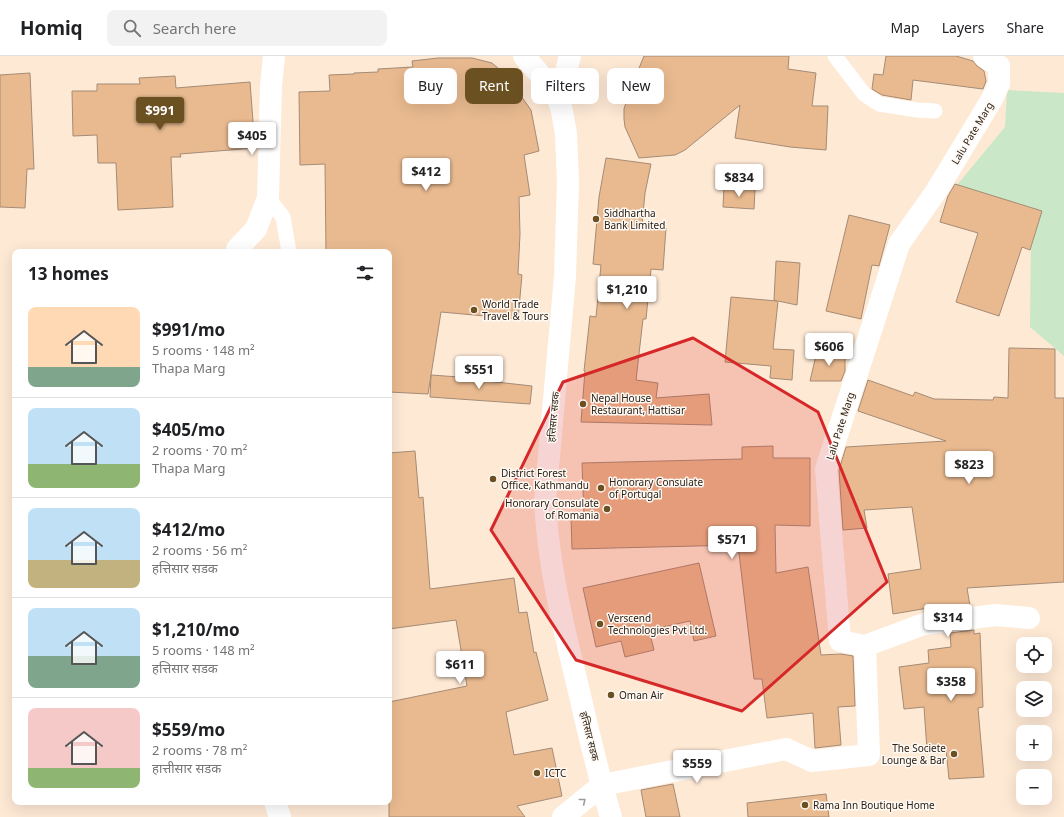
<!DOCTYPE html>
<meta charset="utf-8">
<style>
body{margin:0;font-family:"Noto Sans","Noto Sans Devanagari",sans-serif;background:#f2f2f2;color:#202124;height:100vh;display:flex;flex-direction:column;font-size:15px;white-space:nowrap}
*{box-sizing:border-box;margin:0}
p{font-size:13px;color:#757577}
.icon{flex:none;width:22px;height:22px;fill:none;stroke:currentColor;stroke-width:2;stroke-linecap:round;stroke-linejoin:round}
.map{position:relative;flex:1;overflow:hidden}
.side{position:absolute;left:12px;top:193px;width:380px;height:556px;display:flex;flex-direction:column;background:#fff;border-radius:8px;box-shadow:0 4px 16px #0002}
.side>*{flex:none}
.guide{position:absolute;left:404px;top:12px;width:380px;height:36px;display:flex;gap:8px}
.controls{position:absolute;left:1016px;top:581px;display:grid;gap:8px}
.controls a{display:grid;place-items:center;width:36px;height:36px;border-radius:8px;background:#fff;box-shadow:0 4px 16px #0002;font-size:20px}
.price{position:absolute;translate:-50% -34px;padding:0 9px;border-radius:4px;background:#fff;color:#222;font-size:13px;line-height:26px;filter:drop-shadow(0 1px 2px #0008)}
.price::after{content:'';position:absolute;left:50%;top:24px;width:12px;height:9px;margin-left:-6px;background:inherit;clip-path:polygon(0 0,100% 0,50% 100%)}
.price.selected{background:#6b5022;color:#fff}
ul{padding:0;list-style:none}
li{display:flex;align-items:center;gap:12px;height:100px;padding:0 16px}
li+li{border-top:1px solid #e0e0e0}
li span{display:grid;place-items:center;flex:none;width:112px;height:80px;border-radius:8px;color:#555}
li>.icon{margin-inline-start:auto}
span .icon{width:48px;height:48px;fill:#fffc;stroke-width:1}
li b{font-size:17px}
h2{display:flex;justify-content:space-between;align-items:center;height:48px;padding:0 16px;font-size:17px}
.pill{padding:0 14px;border-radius:8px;background:#fff;box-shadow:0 4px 16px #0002;font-size:14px;line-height:36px}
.pill.selected{background:#6b5022;color:#fff}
header{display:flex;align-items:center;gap:24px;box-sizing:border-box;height:56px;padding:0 20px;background:#fff;border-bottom:1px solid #e0e0e0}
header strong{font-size:19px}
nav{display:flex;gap:22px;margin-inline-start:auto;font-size:14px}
.search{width:280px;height:36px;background:#f2f2f2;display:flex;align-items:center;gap:10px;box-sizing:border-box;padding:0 14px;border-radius:8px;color:#757577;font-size:15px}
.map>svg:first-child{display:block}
.green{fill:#cae7c7}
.building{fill:#e9ba90;stroke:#a58b75}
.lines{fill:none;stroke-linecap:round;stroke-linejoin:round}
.service{stroke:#fff;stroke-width:15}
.minor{stroke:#fff;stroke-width:22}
.secondary{stroke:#fff;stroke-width:22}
.primary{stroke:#fff;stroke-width:22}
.oneway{stroke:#9f9b97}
.marked{fill:#d62828;fill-opacity:0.2;stroke:#d62828;stroke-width:3;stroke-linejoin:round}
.poi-dot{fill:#6b5022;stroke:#fff9f4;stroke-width:1.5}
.labels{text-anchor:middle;stroke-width:3;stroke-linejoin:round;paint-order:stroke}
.street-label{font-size:10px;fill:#2a2117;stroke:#fff9f4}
.poi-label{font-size:10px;fill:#2a2117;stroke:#fff9f4;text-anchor:start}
</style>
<header>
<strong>Homiq</strong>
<div class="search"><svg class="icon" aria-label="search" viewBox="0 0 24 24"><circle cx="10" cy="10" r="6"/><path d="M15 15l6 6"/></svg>Search here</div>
<nav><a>Map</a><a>Layers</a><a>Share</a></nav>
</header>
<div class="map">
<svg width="1064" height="761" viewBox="0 0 1064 761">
<rect width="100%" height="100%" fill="#fee9d5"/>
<path class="green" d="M1007,34l57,3v263l-34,-29 1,-100 -74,-42 48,-58z"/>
<path class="building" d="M644,0h145l-1,13 28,4 -4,33h16l-2,44 -36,-3 -55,-9 5,-33 -55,45 -10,5 -36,3 -14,-31 -1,-8v-10l6,-19z
M886,0h70l17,5 4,5 7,5 2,10 -3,8 -70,-9 -2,20 -29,-5 -10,-6 2,-15 9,1z
M438,2h34l20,5 14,12 25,35 8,41 -15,4 6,40 -11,2 1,37 -2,40 4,1 -4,44 -77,-7 -13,82 -39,-2v-140h-63l-1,-88 -25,1 -1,-73 31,-1 -1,-16 25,-1v-1l24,-1v-3l35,-2 -1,-6z
M30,17l4,96h-7l-2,39 -25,-1v-132z
M175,20l1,12 74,-6 5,66 -75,6 1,3h-10l2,50 -55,3 -2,-47h-18l-1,-28 -24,1 -1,-45h25v-7h43l-1,-6z
M606,102l45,6 -6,29 -3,32 24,3 -3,42 -12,-1 -5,50h-3l-7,61 22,3 -2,15 53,-4 3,31 -131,-3 4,-51h-1l6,-55 6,1 5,-52 -8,-1 6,-67z
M955,128l87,27 -12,39 -8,-3 -23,69 -43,-14 22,-69 -38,-11 8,-26z
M724,131l31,2 -1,20 -31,-2z
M849,159l41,10 -11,41 -7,-1 -11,54 -35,-8z
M776,205l24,2 -3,42 -19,-4 -5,48 21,1 -2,30 -22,-2 1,-12 -46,-4 6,-65 46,4 -3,-1z
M1009,292l46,1v49h9v184l-97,6 3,18 -23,3 -1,-4 -53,9 -5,-40 33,-5 -9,-62 -48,3 3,18 -24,2 -4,-60 7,-23 100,-6 -88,-30 10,-31 45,16 2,-4 19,7 59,1 1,-3 14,1z
M817,295l28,1v19l-4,10h-31z
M431,319l56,4v2l45,5 -2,18 -100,-7z
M773,390v12h37v68l-35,-1 1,48 32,-6 13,88 20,-1 12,2 2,50 -17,1 3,38 -26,3 -2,-35 -46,5 -5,-39h-8l-16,-134 -166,4 -1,-32 13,-1 -2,-53 160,-4v-12z
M415,395l4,47 4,-1 7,92 84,-11 5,35 8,-1 7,41 2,-1 12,48 -42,12 8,43 38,-7 10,48 -45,10 8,11h-136v-115l78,-16 -11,-66 -67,9v-176z
M699,507l17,73 -22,5 -4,-20 -41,9 5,20 -29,7 -4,-16 -25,6 -13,-59z
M974,574v4l6,-1 3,74 -5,1 6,69 -35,2 -3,-30 -19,1 -3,-43 -20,2 -5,-42 30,-4 -1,-13 23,-3 -1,-14z
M673,728l7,33h-34l-5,-27z
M826,738l3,23h-81l-1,-14z"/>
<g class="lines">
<path class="service" d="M835,0l29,38 15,10 38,6 18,1
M268,142l15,19 6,35"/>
<path class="minor" d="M556,37l7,-10 7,-27
M237,196v-3l19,-20 12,-31 3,-112 3,-30
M865,590l59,-22 72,-9 33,3
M602,729l184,-36 26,12 57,-6 -4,-109 -25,-5 -14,-172 73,-225 38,-54 55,-91 7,-15v-18l-15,-10
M275,746l5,15"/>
<path class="secondary" d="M563,761l39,-32"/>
<path class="primary" d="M524,0l32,37 6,18 4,23 2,48 -3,94 -20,225c3,63 18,125 33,186 10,44 20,87 33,130"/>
</g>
<defs><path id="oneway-chevron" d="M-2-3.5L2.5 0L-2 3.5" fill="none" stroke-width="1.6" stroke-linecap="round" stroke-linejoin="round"/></defs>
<use class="oneway" href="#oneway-chevron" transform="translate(583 745) rotate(-39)"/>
<path class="marked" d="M693,282l125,74 69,170 -145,129 -166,-51 -85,-130 72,-148z"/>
<g class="poi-dot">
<circle cx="596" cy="163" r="4"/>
<circle cx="474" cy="254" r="4"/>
<circle cx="583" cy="348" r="4"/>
<circle cx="493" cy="423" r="4"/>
<circle cx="601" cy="432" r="4"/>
<circle cx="607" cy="453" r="4"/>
<circle cx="600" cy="568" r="4"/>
<circle cx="611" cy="639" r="4"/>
<circle cx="954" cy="698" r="4"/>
<circle cx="537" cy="717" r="4"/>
<circle cx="805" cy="749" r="4"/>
</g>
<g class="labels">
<g class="street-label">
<text transform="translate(972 77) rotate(-59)" y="4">Lalu Pate Marg</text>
<text transform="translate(553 361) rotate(-85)" y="4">हत्तिसार सडक</text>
<text transform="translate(840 370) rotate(-72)" y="4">Lalu Pate Marg</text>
<text transform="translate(590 680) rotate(76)" y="4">हत्तिसार सडक</text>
</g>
<g class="poi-label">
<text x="604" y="161">Siddhartha<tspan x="604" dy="12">Bank Limited</tspan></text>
<text x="482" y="252">World Trade<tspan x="482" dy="12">Travel &amp; Tours</tspan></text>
<text x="591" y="346">Nepal House<tspan x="591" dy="12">Restaurant, Hattisar</tspan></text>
<text x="501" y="421">District Forest<tspan x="501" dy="12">Office, Kathmandu</tspan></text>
<text x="609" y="430">Honorary Consulate<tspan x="609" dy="12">of Portugal</tspan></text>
<text x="599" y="451" text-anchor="end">Honorary Consulate<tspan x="599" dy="12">of Romania</tspan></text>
<text x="608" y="566">Verscend<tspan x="608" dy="12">Technologies Pvt Ltd.</tspan></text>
<text x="619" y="643">Oman Air</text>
<text x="946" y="696" text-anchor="end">The Societe<tspan x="946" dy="12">Lounge &amp; Bar</tspan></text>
<text x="545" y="721">ICTC</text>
<text x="813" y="753">Rama Inn Boutique Home</text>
</g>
</g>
</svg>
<div class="controls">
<a><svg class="icon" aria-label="locate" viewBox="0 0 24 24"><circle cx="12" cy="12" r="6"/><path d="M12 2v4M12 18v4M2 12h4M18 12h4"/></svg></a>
<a><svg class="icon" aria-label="layers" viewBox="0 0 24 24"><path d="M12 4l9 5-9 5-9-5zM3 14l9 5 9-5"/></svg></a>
<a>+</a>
<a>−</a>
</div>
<b class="price selected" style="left:160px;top:75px">$991</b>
<b class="price" style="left:252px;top:100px">$405</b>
<b class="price" style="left:426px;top:136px">$412</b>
<b class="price" style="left:739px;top:142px">$834</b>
<b class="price" style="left:627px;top:254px">$1,210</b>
<b class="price" style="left:829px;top:311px">$606</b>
<b class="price" style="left:479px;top:334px">$551</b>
<b class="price" style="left:969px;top:429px">$823</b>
<b class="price" style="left:732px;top:504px">$571</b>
<b class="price" style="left:948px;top:582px">$314</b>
<b class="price" style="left:460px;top:629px">$611</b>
<b class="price" style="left:951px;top:646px">$358</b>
<b class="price" style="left:697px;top:728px">$559</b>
<div class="guide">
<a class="pill">Buy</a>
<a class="pill selected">Rent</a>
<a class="pill">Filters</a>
<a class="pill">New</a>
</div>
<section class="side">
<h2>13 homes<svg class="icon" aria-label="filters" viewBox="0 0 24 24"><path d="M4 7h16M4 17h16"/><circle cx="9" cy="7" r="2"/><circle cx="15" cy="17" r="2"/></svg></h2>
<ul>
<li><span style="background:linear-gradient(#ffd9b3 75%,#7fa58c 0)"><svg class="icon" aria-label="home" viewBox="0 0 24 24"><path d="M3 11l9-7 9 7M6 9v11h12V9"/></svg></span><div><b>$991/mo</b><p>5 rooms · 148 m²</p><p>Thapa Marg</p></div></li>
<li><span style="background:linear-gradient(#bfe0f5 70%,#8fb573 0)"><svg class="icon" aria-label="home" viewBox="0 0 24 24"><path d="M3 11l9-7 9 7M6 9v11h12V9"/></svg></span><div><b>$405/mo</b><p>2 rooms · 70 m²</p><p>Thapa Marg</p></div></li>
<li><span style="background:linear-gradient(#bfe0f5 65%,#c2b280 0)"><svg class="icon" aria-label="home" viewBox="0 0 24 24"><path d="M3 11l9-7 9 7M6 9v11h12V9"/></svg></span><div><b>$412/mo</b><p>2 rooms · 56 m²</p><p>हत्तिसार सडक</p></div></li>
<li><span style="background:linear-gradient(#bfe0f5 60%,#7fa58c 0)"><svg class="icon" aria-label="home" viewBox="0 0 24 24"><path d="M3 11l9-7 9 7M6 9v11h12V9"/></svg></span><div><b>$1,210/mo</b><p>5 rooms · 148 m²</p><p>हत्तिसार सडक</p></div></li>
<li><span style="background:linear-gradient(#f6c9c9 75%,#8fb573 0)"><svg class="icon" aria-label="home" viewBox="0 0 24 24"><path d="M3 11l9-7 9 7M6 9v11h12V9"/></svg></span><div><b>$559/mo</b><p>2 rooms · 78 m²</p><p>हात्तीसार सडक</p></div></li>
</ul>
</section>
</div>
